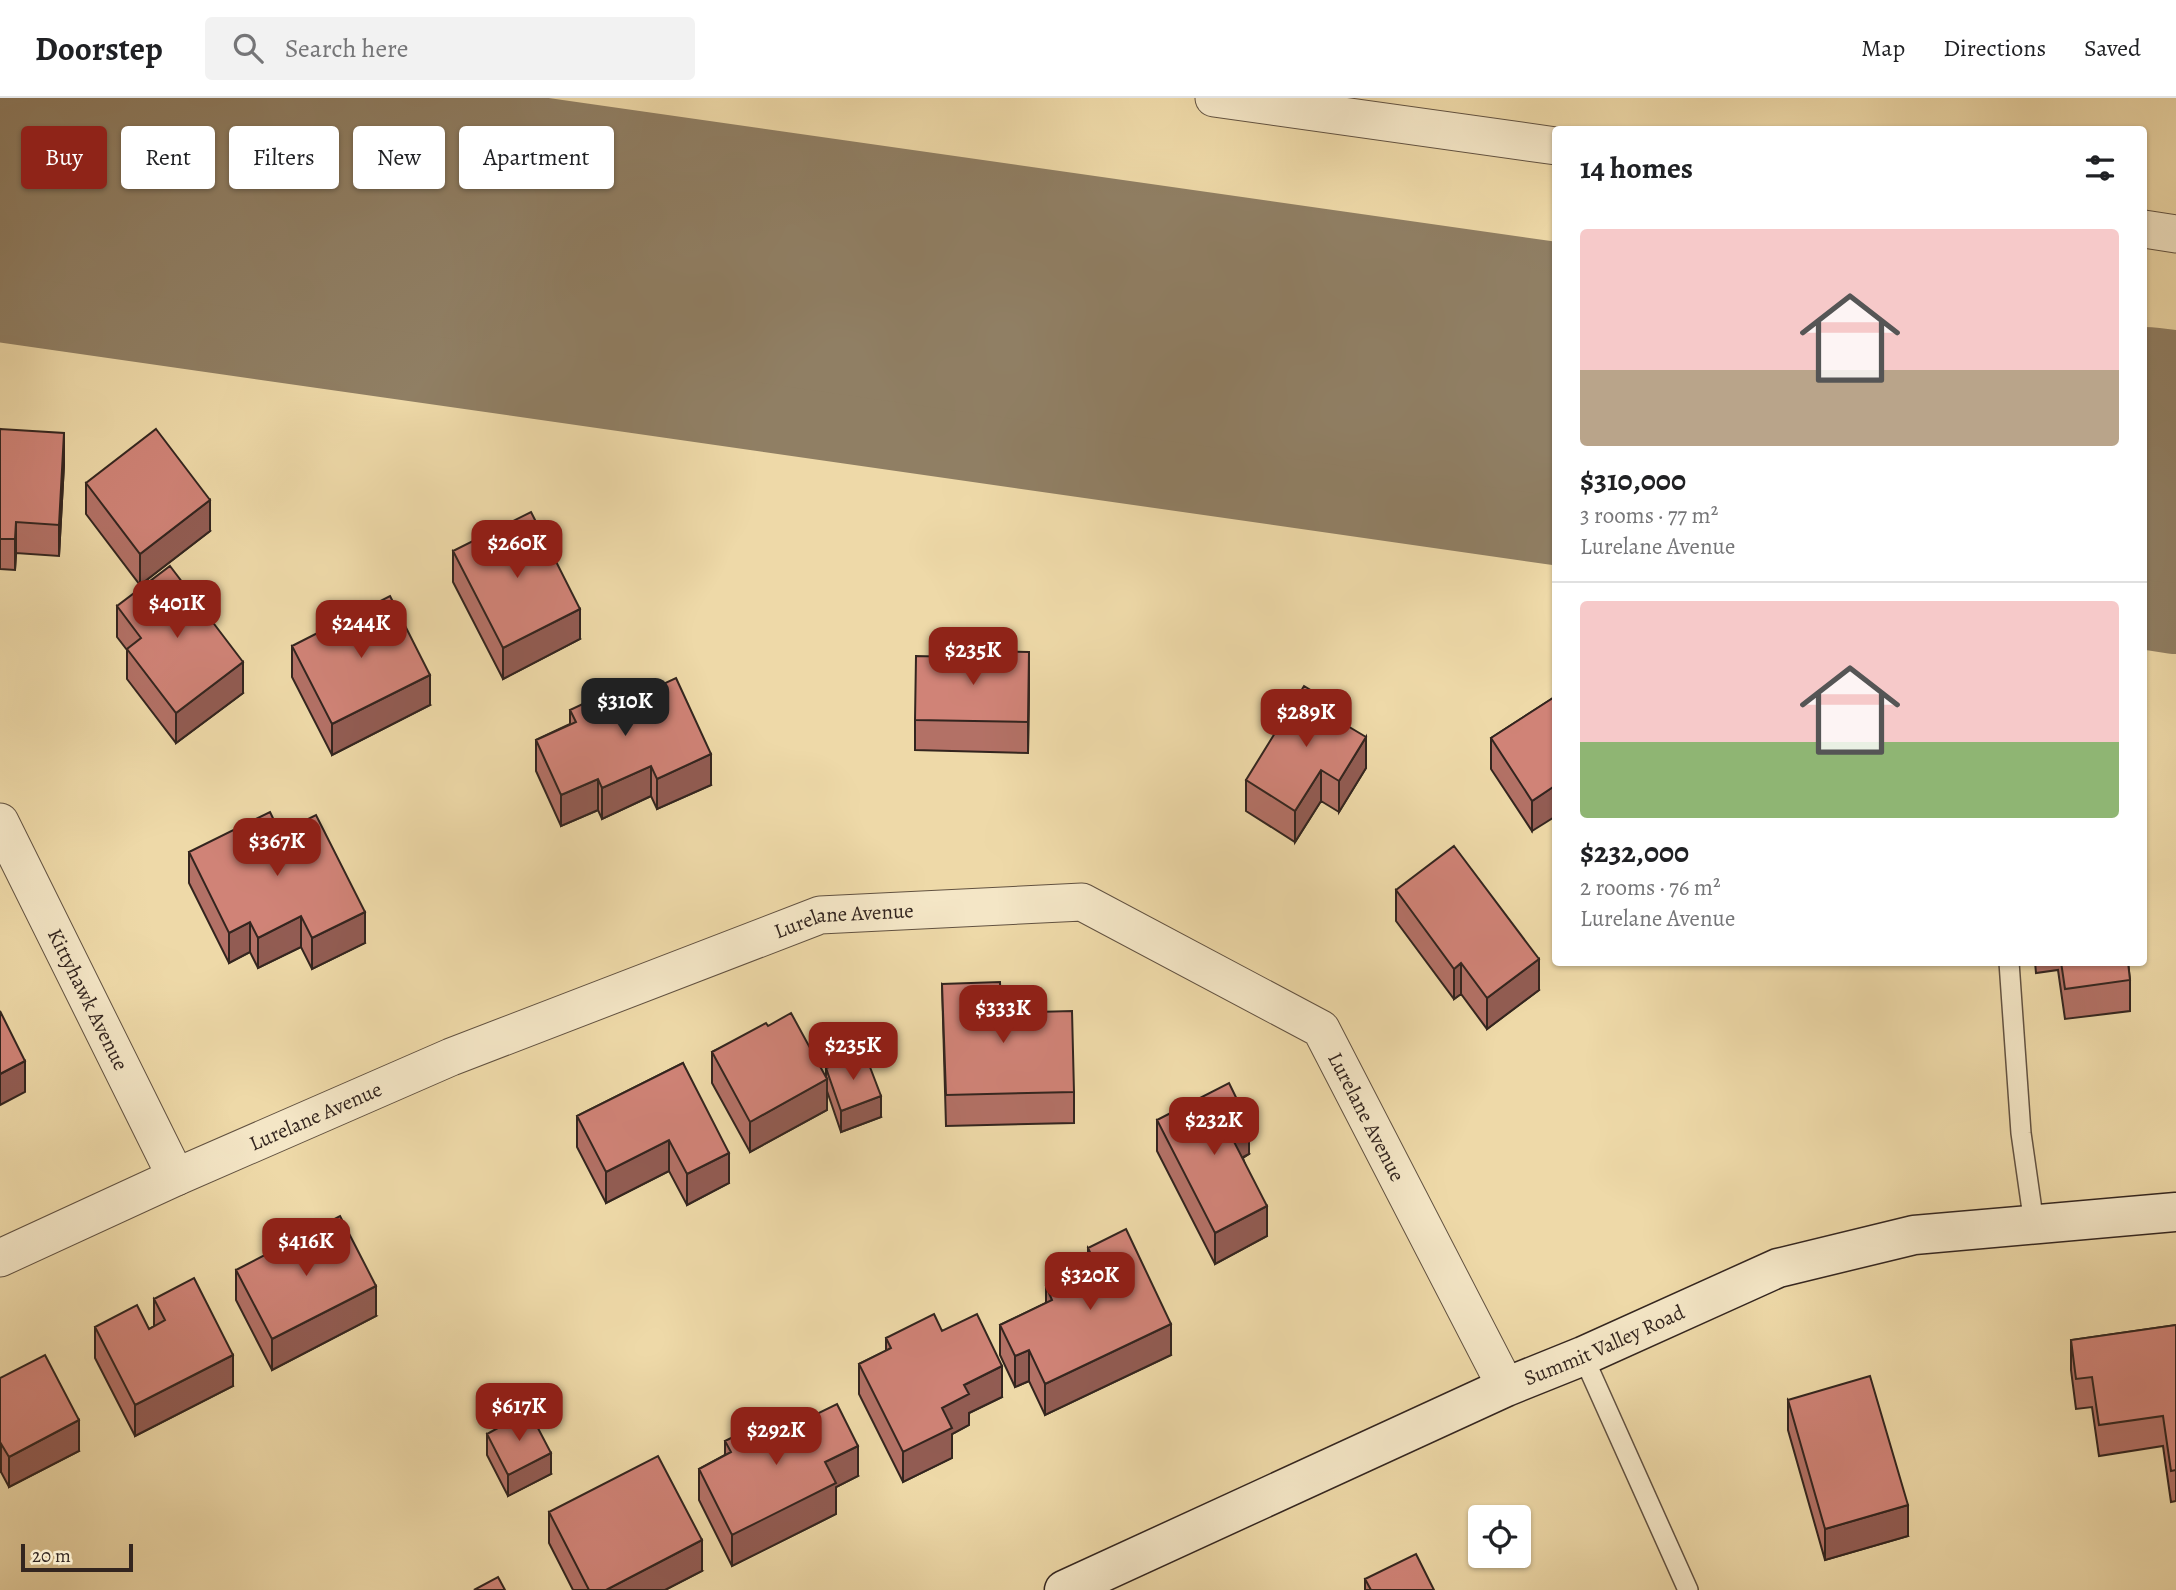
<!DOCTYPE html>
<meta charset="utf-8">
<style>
body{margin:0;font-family:Alegreya,serif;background:#f2f2f2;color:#202124;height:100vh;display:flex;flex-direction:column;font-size:26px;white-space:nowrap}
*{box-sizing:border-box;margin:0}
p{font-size:23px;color:#757577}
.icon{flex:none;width:38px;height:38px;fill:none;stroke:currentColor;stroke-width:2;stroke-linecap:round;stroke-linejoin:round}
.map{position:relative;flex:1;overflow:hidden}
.sheet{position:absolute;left:1552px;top:28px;width:595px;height:840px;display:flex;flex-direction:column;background:#fff;border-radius:7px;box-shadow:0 2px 5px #0004}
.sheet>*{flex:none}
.hud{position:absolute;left:21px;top:28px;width:665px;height:63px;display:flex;gap:14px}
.buttons{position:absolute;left:1468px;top:1407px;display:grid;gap:14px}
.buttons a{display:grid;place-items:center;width:63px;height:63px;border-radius:7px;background:#fff;box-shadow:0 2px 5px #0004;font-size:35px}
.scale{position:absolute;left:21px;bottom:18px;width:112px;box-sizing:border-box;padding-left:7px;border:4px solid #33251f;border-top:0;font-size:19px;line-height:24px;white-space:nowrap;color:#33251f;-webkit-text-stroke:5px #f4e6c6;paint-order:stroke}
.price{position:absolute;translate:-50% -60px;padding:0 16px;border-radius:14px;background:#8f2418;color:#fff;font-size:23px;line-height:46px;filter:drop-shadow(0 2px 4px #0008)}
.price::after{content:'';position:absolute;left:50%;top:42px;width:21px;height:16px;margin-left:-10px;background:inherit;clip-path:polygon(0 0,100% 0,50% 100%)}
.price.selected{background:#222;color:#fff}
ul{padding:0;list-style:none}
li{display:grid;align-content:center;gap:14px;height:371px;padding:0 28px}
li+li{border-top:2px solid #e0e0e0}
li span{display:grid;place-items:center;height:217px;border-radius:7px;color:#555}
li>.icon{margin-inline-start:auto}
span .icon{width:126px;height:126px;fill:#fffc;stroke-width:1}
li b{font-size:30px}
h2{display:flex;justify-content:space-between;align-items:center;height:84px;padding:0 28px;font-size:30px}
.tag{padding:0 24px;border-radius:7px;background:#fff;box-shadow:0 2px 5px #0004;font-size:24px;line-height:63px}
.tag.selected{background:#8f2418;color:#fff}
header{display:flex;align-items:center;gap:42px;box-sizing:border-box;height:98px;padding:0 35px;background:#fff;border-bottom:2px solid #e0e0e0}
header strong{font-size:33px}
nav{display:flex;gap:38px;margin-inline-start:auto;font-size:24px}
.search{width:490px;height:63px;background:#f2f2f2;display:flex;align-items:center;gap:18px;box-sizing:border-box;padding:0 24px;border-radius:7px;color:#757577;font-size:26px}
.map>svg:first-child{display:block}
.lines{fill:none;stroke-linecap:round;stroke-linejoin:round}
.taxiway{stroke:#907f64;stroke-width:102}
.runway{stroke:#907f64;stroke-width:252}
.lane-casing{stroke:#625241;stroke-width:22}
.street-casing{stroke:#625241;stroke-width:39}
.secondary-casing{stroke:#33251f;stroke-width:41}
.lane{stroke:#f4e6c6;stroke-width:19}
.street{stroke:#f4e6c6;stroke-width:37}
.secondary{stroke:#f4e6c6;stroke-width:38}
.wall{fill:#b37166;stroke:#33251f;stroke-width:2}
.shaded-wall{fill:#925c53;stroke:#33251f;stroke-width:2}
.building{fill:#d08377;stroke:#33251f;stroke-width:2}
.labels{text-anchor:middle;stroke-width:6;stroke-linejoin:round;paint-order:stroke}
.street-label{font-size:21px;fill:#33251f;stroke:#f4e6c6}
</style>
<header>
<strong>Doorstep</strong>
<div class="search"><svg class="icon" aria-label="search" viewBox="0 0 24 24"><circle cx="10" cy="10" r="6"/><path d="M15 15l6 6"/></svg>Search here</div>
<nav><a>Map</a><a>Directions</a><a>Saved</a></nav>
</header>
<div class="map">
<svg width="2176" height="1492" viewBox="0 0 2176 1492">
<rect width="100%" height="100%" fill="#eed9a8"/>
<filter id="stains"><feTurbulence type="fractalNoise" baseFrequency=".00286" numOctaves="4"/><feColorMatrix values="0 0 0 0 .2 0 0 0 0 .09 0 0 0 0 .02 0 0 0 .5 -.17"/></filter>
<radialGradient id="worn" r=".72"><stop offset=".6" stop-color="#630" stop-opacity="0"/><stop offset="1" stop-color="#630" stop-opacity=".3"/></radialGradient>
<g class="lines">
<path class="taxiway" d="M0,193l1556,223
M729,297l21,-141
M2144,500l32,5"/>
<path class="runway" d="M0,49l1556,222
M2144,355l32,4"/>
<g class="lane-casing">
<path id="lane" d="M2009,864l12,171 13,91
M1583,1258l105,234"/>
</g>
<g class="street-casing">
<g id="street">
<path d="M1214,0l342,48"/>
<path d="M2144,131l32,5"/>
<path id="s1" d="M0,724l176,355"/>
<path id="s2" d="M0,1160l176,-81 275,-120 369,-142 262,-13 239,127 185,358"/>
</g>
</g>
<g class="secondary-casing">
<g id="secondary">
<path id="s3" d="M1064,1492l442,-203 77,-31 195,-88 136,-33 262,-23"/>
</g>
</g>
<use href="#lane" class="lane"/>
<use href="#street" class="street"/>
<use href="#secondary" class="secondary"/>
</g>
<path class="wall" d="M0,331l64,35 -5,92 -43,-3 -1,17 -15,-1z
M86,385l124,48 -70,54 -54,-71z
M453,453l127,88 -77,40 -50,-97z
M117,508l126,87 -67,50 -49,-64v-29l-10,-13z
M292,548l138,59 -98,50 -40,-78z
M958,559l71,25 -1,71 -113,-3v-30z
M1556,598l-24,135 -41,-62v-31z
M629,602l82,85 -54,24 -6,-13 -49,23 -4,-9 -37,16 -25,-55v-31l34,-16v-14z
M1347,628l19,42 -27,44 -18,-11 -26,41 -49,-31v-31z
M280,735l85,110 -53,26 -11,-22 -43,21 -8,-16 -21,11 -40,-80v-31z
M1396,792l143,100 -52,39 -26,-35 -7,5 -58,-78z
M2035,864h93l2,18v31l-65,8 -7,-49 -22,3z
M942,886l59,29 73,79v31l-128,3z
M768,928l58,52v-10l55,49 -40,15 -14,-41v19l-77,42 -38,-69v-31z
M683,965l46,120 -42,22 -18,-34 -63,32 -29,-56v-31z
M1157,1022l92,34 -6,4 24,78 -52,28 -58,-113z
M1088,1150l83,107 -126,60 -16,-34 -14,6 -15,-32v-30l46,-22v-17l42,-20z
M236,1172l140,46 -104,54 -36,-70z
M154,1201l79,87 -98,50 -40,-78v-31l54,2 5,-3z
M2176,1227v176l-5,1 -8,-56 -64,10 -7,-49 -16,2 -5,-39v-30z
M942,1233l60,66 -33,16v12l-17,9v24l-49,24 -44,-88v-30l27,-13v-13z
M0,1280l79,73 -70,36 -8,-15z
M1788,1302l120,136 -83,24 -37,-130z
M782,1333l76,45 -22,11v27l-104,52 -33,-66v-31l26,-14v-14z
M487,1336l64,40 -43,22 -21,-41z
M549,1414l153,59 -37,19h-92l-24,-47z
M1365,1481l69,11h-69z"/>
<path class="shaded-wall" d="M64,335v31l-5,92v-31z
M210,402v31l-70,54v-31z
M16,424v31l-1,17v-31z
M580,511v30l-77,40v-31z
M1029,554v30l-1,71v-31z
M243,564v31l-67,50v-30z
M430,577v30l-98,50v-31z
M1347,614v31l-6,-21z
M1366,639v31l-27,44v-31z
M711,656v31l-54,24v-30z
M651,668v30l-49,23v-31z
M1321,672v31l-26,41v-31z
M598,681v31l-37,16v-31z
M1556,687v31l-24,15v-30z
M365,814v31l-53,26v-31z
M301,818v31l-43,21v-30z
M250,824v30l-21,11v-30z
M1539,861v31l-52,39v-31z
M1461,865v31l-7,5v-30z
M25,963v31l-25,13v-31z
M827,981v31l-77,42v-30z
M881,998v21l-40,15v-21z
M1249,1026v30l-19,10v-30z
M669,1042v31l-63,32v-31z
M729,1055v30l-42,22v-31z
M1267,1108v30l-52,28v-31z
M376,1188v30l-104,54v-31z
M1171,1226v31l-126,60v-31z
M1029,1252v31l-14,6v-31z
M233,1257v31l-98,50v-31z
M1002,1268v31l-33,16v12l-17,9v24l-49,24v-30l39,-44 22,-23z
M79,1322v31l-70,36v-30z
M0,1344h1l-1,31z
M858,1348v30l-22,11v27l-104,52v-31l93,-73z
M551,1355v21l-43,22v-21z
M1908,1407v31l-83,24v-31z
M702,1442v31l-37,19h-59z"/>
<path class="building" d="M0,331l64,4 -5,92 -43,-3 -1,17h-15z
M156,331l54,71 -70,54 -54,-71z
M531,414l49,97 -77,39 -50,-97z
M170,468l73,96 -67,51 -49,-64 14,-11 -24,-32z
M390,498l40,79 -98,49 -40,-78z
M959,552l70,2 -1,70 -113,-2 1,-64 42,1z
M676,580l35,76 -54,25 -6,-13 -49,22 -4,-9 -37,16 -25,-55 40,-18 -6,-12 53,-25 6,15z
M1304,588l43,26 -6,10 25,15 -27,44 -18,-11 -26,41 -49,-31z
M1556,598v89l-24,16 -41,-63z
M270,714l10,21 36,-18 49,97 -53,26 -11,-22 -43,22 -8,-16 -21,11 -40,-81z
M1454,748l85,113 -52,39 -26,-35 -7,6 -58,-79z
M2061,864h67l2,18 -65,9z
M1000,884l1,31 71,-2 2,81 -128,3 -4,-111z
M0,913l25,50 -25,13z
M791,915l36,66 -77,43 -38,-70 54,-29 2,3z
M865,956l16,42 -40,15 -15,-43z
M683,965l46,90 -42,21 -18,-34 -63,32 -29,-56z
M1229,985l20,41 -19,10 37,72 -52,27 -58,-113z
M340,1118l36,70 -104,53 -36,-69z
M1126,1131l45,95 -126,60 -16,-34 -14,6 -15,-31 52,-25 -6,-14 49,-23 -7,-15z
M194,1180l39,77 -98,50 -40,-78 42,-22 12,24 16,-9 -11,-21z
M934,1216l8,17 35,-17 25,52 -38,19 5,9 -27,14 10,20 -49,24 -44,-88 32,-16 -5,-10z
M2176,1227v145l-5,1 -8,-55 -64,9 -7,-48 -16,2 -5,-39z
M45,1257l34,65 -70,37 -9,-15v-64z
M1870,1278l38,129 -83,24 -37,-129z
M837,1306l21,42 -33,16 11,21 -104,52 -33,-66 32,-17 -6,-11 49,-24 8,14z
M529,1313l22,42 -43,22 -21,-41z
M658,1358l44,84 -96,50h-17l-40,-78z
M1416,1456l18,36h-63l-6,-11z
M498,1479l7,13h-31z"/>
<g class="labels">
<g class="street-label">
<text dy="7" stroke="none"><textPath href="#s2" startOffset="912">Lurelane Avenue</textPath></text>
<text dy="7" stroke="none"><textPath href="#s1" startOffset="198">Kittyhawk Avenue</textPath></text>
<text dy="7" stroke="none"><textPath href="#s2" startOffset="346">Lurelane Avenue</textPath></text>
<text dy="7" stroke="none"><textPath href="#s2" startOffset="1521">Lurelane Avenue</textPath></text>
<text dy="7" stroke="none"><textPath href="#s3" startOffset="593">Summit Valley Road</textPath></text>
</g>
</g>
<rect width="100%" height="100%" filter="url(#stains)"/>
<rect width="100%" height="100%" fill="url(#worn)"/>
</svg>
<div class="buttons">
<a><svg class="icon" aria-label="locate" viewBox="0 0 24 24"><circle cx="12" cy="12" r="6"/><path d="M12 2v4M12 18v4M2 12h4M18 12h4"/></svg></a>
</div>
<div class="scale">20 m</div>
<b class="price" style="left:517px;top:482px">$260K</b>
<b class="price" style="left:177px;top:542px">$401K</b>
<b class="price" style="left:361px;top:562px">$244K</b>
<b class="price" style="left:973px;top:589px">$235K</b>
<b class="price selected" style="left:625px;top:640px">$310K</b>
<b class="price" style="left:1306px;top:651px">$289K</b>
<b class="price" style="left:277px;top:780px">$367K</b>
<b class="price" style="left:1003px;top:947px">$333K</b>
<b class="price" style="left:853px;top:984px">$235K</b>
<b class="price" style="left:1214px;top:1059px">$232K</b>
<b class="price" style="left:306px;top:1180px">$416K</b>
<b class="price" style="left:1090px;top:1214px">$320K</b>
<b class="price" style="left:519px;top:1345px">$617K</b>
<b class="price" style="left:776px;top:1369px">$292K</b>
<div class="hud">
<a class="tag selected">Buy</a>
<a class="tag">Rent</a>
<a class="tag">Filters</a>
<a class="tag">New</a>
<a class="tag">Apartment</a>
</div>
<section class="sheet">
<h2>14 homes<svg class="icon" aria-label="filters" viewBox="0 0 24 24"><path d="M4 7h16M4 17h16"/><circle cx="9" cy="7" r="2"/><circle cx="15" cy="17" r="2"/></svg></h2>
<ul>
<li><span style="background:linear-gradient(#f6c9c9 65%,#b9a48a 0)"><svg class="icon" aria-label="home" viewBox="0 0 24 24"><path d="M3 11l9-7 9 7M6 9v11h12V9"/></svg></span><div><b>$310,000</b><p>3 rooms · 77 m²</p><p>Lurelane Avenue</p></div></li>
<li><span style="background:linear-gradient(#f6c9c9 65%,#8fb573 0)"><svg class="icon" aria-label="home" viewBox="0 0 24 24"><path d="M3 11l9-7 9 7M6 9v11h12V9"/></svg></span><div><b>$232,000</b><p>2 rooms · 76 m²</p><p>Lurelane Avenue</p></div></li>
</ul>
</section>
</div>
